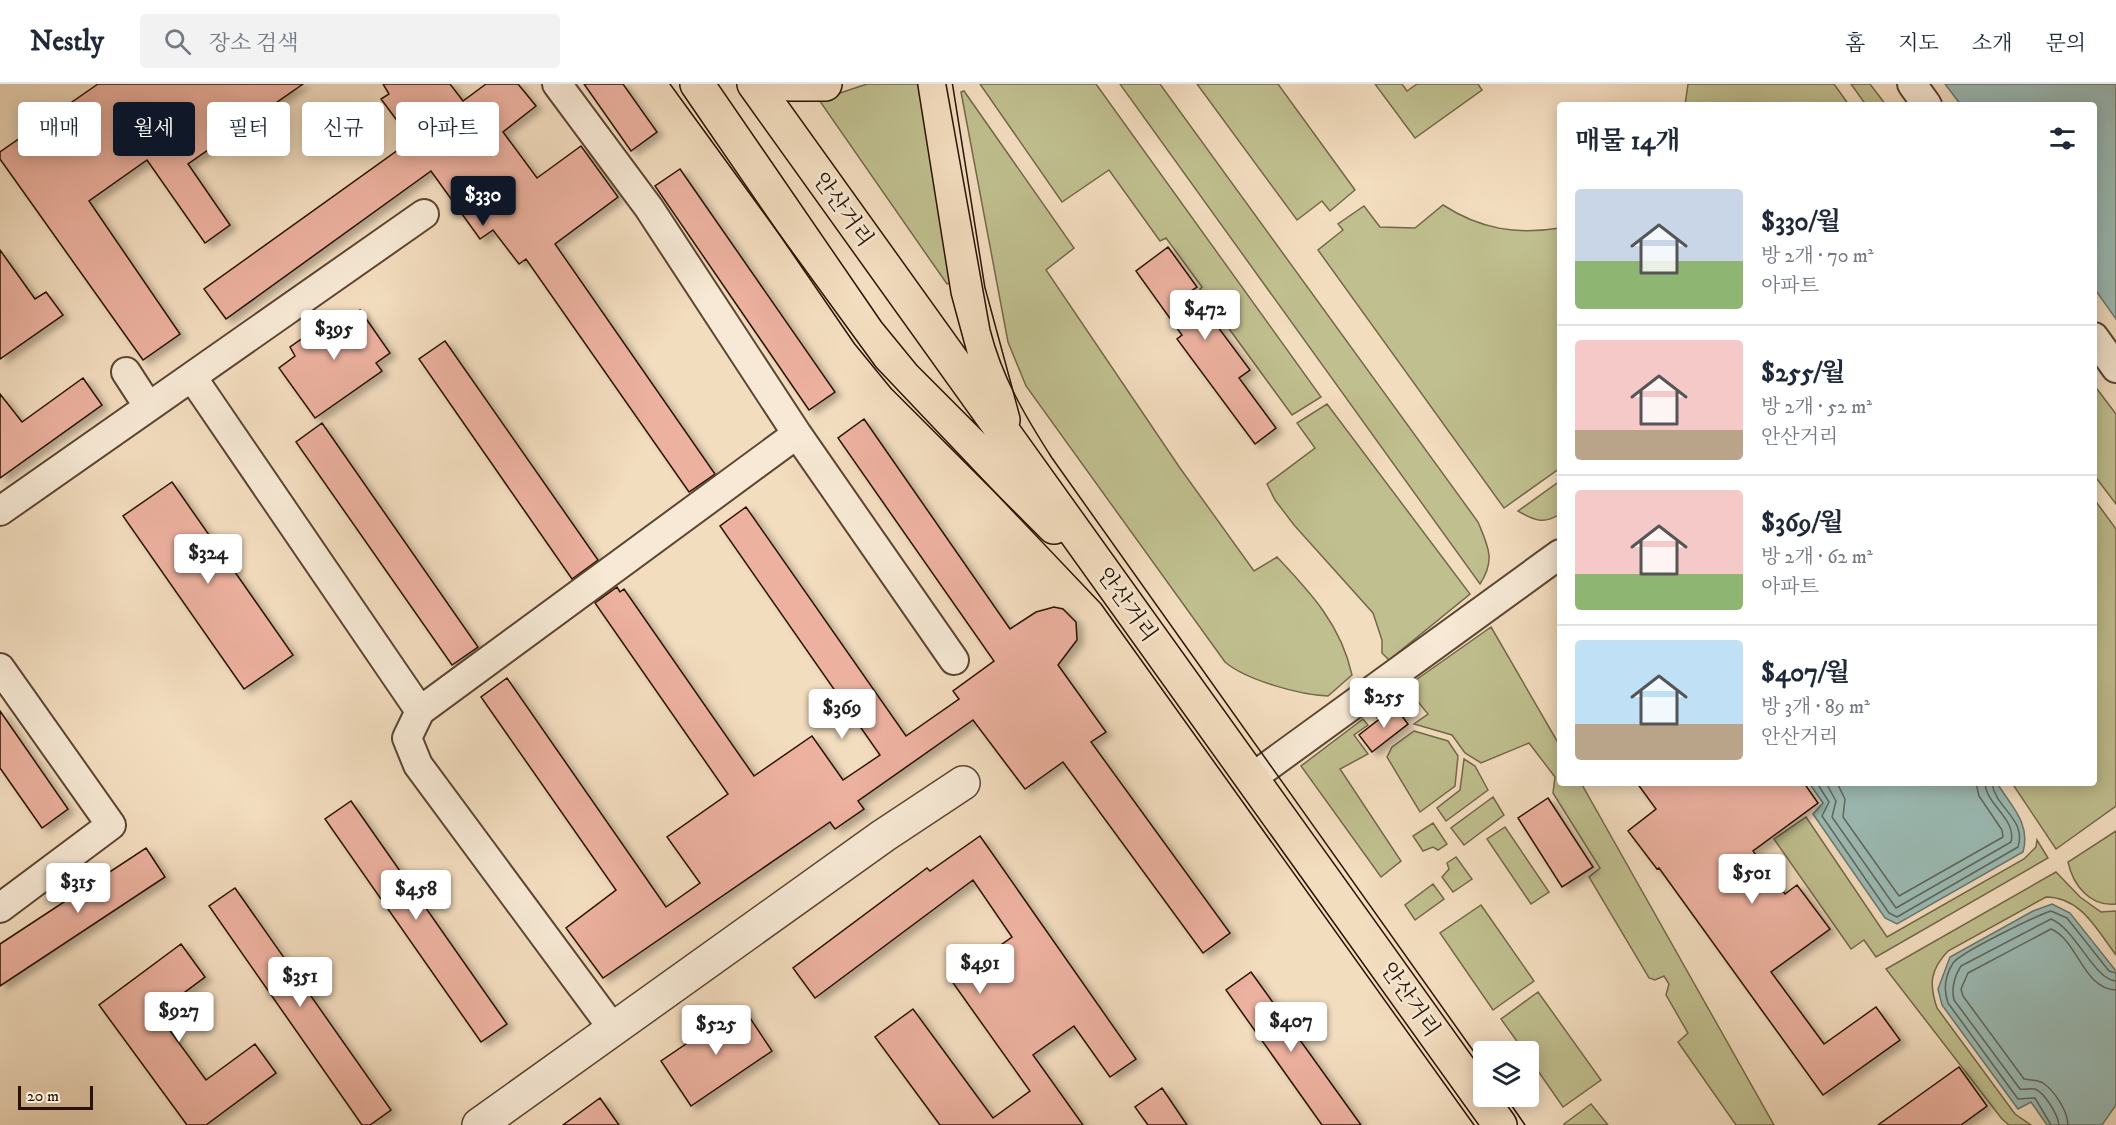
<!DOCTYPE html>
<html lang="ko">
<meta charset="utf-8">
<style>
body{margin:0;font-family:"IM FELL DW Pica","Noto Serif KR",serif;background:#f2f2f3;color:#1f2937;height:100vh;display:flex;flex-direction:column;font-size:22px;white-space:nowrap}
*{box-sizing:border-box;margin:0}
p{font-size:20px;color:#747a83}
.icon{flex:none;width:33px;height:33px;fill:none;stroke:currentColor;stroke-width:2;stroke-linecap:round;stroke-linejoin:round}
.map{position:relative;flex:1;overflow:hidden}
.side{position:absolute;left:1557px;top:18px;width:540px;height:684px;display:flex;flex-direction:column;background:#fff;border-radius:6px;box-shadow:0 3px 15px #0003}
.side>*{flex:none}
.banner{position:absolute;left:18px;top:18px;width:570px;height:54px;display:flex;gap:12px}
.fabs{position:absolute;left:1473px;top:957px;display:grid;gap:12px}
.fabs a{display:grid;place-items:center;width:66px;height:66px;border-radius:6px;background:#fff;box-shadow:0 3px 15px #0003;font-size:30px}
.scale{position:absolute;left:18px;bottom:15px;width:75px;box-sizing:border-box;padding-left:6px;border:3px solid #291203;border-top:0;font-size:16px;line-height:21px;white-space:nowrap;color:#291203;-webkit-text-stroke:4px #f7e9d5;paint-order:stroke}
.price{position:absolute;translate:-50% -51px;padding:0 14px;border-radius:6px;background:#fff;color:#222;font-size:20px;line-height:39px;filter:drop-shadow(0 2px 3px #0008)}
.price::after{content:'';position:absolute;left:50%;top:36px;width:18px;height:14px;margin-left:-9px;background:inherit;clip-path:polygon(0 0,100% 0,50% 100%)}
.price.current{background:#111827;color:#fff}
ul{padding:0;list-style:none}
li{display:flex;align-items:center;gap:18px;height:150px;padding:0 18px}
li+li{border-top:2px solid #e0e1e3}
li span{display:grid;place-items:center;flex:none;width:168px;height:120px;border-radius:6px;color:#555}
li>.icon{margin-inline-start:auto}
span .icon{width:72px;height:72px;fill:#fffc;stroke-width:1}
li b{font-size:26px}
h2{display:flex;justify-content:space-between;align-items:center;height:72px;padding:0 18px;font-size:26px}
.tag{padding:0 21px;border-radius:6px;background:#fff;box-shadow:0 3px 15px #0003;font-size:21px;line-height:54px}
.tag.current{background:#111827;color:#fff}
header{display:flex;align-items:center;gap:36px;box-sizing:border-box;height:84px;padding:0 30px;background:#fff;border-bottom:2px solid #e0e1e3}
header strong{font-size:28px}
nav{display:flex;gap:33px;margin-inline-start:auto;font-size:21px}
.search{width:420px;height:54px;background:#f2f2f3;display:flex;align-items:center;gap:15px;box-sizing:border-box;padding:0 21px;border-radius:6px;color:#747a83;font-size:22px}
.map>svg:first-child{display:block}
.green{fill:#c0bf8f;stroke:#746849;stroke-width:1.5}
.water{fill:#9bbbb5;stroke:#6d776e;stroke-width:1.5}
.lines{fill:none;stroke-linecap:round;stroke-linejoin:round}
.shore{stroke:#62665c;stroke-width:1.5}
.building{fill:#ecb19f;stroke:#291203;stroke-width:1.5;filter:url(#shadow)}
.minor-casing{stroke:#5c4532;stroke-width:32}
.tertiary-casing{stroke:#5c4532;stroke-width:36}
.primary-casing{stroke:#291203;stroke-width:36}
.minor{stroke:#f7e9d5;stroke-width:28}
.tertiary{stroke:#f7e9d5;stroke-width:33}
.primary{stroke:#f3ddbf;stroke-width:33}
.tram{stroke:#291203;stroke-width:1.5}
.labels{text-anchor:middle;stroke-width:5;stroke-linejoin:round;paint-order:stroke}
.street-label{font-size:22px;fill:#291203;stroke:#f7e9d5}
</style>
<header>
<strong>Nestly</strong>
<div class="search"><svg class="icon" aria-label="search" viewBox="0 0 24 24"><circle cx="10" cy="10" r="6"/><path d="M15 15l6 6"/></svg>장소 검색</div>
<nav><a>홈</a><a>지도</a><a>소개</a><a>문의</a></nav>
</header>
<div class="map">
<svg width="2116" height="1041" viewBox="0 0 2116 1041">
<defs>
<filter id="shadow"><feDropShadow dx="6" dy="4" stdDeviation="3" flood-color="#0004"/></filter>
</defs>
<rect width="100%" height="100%" fill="#f3ddbf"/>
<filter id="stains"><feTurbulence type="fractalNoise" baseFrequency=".00333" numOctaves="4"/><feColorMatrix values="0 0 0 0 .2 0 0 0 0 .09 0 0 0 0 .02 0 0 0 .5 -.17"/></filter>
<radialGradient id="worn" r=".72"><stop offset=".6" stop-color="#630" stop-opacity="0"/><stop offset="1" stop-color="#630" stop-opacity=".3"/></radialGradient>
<path class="green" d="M867,0h52l34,199 -6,1 -128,-184z
M980,0h116l225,313 -29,18 -92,-126 2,-2 -36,-49 -6,3 -51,-71 -47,32z
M1120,0h40l318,438c10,24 18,38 2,62z
M1197,0h81l77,106 -25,21 -8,-10 -25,19z
M1375,0h27l5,7 10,-7h61l4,6 -67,48z
M1688,0h146l15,21h-164z
M1851,0h19l16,21h-20z
M964,7l110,157 -28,22 134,198 74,103 23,-14c34,36 64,68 75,118l-24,21c-28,-1 -82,-16 -103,-34l-199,-276 -18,-44 -47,-250z
M1443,121c37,24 73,30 117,23v240l-56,40 -186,-258 25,-20 -5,-6 26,-18 16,21 35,1z
M2094,301l22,29v90l-22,-29z
M1327,320l143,190 -81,66 -7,-7v-13l-9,-27 -79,-88 -19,-25 -8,-16 48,-36 -18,-25z
M1560,397v33c-16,11 -27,6 -42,-3z
M2094,415l22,30v277l-60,43 -44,-66h82z
M1491,543l69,119v37h21l193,342h-38l-58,-83 10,-9 -22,-38 3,-11 -5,-8 -9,4 -6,-2 -60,-101 11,-9 -47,-75 2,-16 -26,-34 -48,20 -16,-10 -13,-18 -38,-11 14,-10 -17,-21 -34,25 -5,-7z
M1363,635l5,6 -14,10 14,19 -28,15 61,92 -20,16 -80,-111z
M1414,647l34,10 10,15 -3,30 -35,26 -33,-55 5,-10z
M1464,675l11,7 13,24 -42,31 -9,-13 23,-18z
M1493,713l11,18 -40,30 -13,-17z
M1806,733l81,120 137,-78 12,-12 1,-7 11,18 -172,99 -12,-17 -13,9 -77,-110z
M1433,739l14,21 -9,6 -5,-3 -10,4 -10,-15z
M1505,743l44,65 -18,12 -44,-65z
M2116,747v73c-26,3 -43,-19 -48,-42z
M1456,773l16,22 -19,13 -11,-15 7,-8 -2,-6z
M2056,788l24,25 21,15 15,-1v44c-19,-25 -35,-58 -70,-58l-98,54c-18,19 -19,33 -11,57l78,106 16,11h-22l-7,-6 -116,-150z
M1433,800l11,15 -29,21 -10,-15z
M1481,821l53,76 -41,29 -53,-77z
M1538,908l63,88 -38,27 -34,-49 -1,-6 -4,-1 -23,-32z
M1591,1020l17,21h-43l-1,-1z"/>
<path class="water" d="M1945,0h171v235l-22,-31v-183h-133z
M1809,699h188c14,23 34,40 26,69l-126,72 -12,-6 -72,-104 10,-11z
M2052,820l18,9 46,58v134l-14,20h-55l-16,-23 -13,7 -76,-104 -4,-16 12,-32 83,-46z"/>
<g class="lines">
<path class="shore" d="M1817,699l12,19 -7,14 67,97 8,4 121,-70c9,-28 -23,-39 -26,-64
M1826,699l10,18 -4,16 64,91 115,-66c6,-23 -25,-37 -26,-59
M1837,699l8,16 -2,18 56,79 104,-59 -1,-7 -23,-34 -3,-13
M2051,1041l-16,-27 -17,1 -70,-96c-5,-14 -3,-27 5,-40 8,-11 83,-47 98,-52l16,7 42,53 7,2
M2059,1041c-1,-10 -14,-32 -24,-36 -5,-1 -10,1 -15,0l-66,-89c-3,-13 0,-23 7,-34l90,-47c25,10 43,61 65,62
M2068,1041c0,-13 -13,-34 -25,-42 -6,-3 -13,-3 -19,-4l-61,-83 -2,-7 7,-16 83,-44c27,11 32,60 65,61"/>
</g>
<path class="building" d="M98,0h205l-115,80 42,61 -25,18 -58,-83 -58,41 91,133 -37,26 -143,-201v-7z
M383,0h67l13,17 23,-17h32l18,22 -33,26 34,46 44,-32 37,51 -63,47 160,230 -26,18 -163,-233 -7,5 -26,-34 -13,9 -49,-68 -205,148 -22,-30 205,-147 1,-4 -29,-39 8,-5z
M584,0h39l34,48 -26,19z
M680,85l155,223 -26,18 -154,-224z
M1168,163l29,40 -6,4 59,79 -11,8 37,50 -21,16 -78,-105 5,-4 -46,-64z
M0,166l35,49 11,-7 17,23 -63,44z
M360,226l30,43 -14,10 6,8 -67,47 -36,-50 16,-12 -5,-9 50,-35 6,8z
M445,257l153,219 -26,19 -153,-220z
M83,294l19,27 -102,73v-84l22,28z
M864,335l146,210 26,-17 18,-5 9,2 13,13 1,18 -19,25 48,67 -15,10 139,191 -27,20 -140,-191 -38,27 -52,-69 -115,81 6,8 -29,20 -5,-7 -227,156 -37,-50 50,-38 -135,-193 26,-19 159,229 34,-24 -33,-46 61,-43 -133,-191 22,-16 3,5 4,-3 130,187 58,-40 31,44 37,-25 -160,-229 26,-19 160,229 53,-37 -6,-8 41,-30 -156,-223z
M322,339l156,224 -26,18 -156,-223z
M172,398l121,173 -49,34 -121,-173z
M1395,623l13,17 -36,28 -13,-17z
M0,627l68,98 -26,19 -42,-60z
M1637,699h167l14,20 -65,48 32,43 12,-9 33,44 -59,43 53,72 52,-37 24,33 -77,55 -164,-227 -2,1 -29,-38 28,-22z
M1548,714l45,69 -31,20 -44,-69z
M351,717l156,223 -26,18 -156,-223z
M980,752l156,223 -26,18 -36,-51 -41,29 50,70h-143l-65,-88 38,-28 80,109 37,-27 -79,-111 61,-43 -39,-57 -158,118 -22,-30 134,-100 3,3z
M146,764l19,29 -165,109v-42z
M235,804l156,222 -21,15h-8l-153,-219z
M181,860l24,33 -48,36 49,67 49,-36 21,29 -70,52h-19l-88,-120z
M1251,888l110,153h-39l-96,-135z
M742,922l30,45 -81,55 -30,-45z
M1959,983l28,39 -26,19h-83z
M1162,1004l25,37h-39l-13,-18z
M600,1014l19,27h-56z"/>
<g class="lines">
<g class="minor-casing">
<path id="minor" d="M557,0l92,124 148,226 157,226
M1912,0l15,21
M2094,253l22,31
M126,288l22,34
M192,293l228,334
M0,427l424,-297
M0,584l111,157 -111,83
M1253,693l307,-223
M614,946l-196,-265 -11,-27 13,-27 377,-277"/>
</g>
<g class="tertiary-casing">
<path id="tertiary" d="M479,1041l404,-289 80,-53"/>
</g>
<g class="primary-casing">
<path id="primary" d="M697,0l171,249 36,44 150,150
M754,0l746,1041
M790,0h35
M935,0l33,207 35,129"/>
</g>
<use href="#minor" class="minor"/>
<use href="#tertiary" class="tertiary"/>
<use href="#primary" class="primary"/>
<path class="tram" d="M670,0l206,283 225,237 373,521
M946,0l44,245c12,48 35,87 62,129l432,608
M1505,1012l20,29"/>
</g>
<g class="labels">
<g class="street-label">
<text transform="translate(844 125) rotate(54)" y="8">안산거리</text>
<text transform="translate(1128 520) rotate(54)" y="8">안산거리</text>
<text transform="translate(1411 915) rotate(55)" y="8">안산거리</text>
</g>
</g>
<rect width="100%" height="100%" filter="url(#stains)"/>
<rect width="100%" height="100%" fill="url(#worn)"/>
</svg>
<div class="fabs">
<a><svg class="icon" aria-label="layers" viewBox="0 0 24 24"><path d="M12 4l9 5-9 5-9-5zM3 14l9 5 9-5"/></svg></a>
</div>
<div class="scale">20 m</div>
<b class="price current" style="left:483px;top:143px">$330</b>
<b class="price" style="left:1205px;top:257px">$472</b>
<b class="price" style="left:334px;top:277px">$395</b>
<b class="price" style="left:208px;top:501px">$324</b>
<b class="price" style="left:1384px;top:645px">$255</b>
<b class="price" style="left:842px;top:656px">$369</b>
<b class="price" style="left:1752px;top:821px">$501</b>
<b class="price" style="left:78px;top:830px">$315</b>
<b class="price" style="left:416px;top:837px">$458</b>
<b class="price" style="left:980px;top:911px">$491</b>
<b class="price" style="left:300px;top:924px">$351</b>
<b class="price" style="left:179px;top:959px">$927</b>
<b class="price" style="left:1291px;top:969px">$407</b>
<b class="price" style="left:716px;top:972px">$525</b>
<div class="banner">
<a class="tag">매매</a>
<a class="tag current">월세</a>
<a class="tag">필터</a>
<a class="tag">신규</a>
<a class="tag">아파트</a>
</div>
<section class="side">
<h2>매물 14개<svg class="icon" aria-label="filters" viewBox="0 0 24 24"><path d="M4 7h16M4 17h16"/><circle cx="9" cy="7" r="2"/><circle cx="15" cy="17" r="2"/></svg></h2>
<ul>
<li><span style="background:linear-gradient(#c9d6e8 60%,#8fb573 0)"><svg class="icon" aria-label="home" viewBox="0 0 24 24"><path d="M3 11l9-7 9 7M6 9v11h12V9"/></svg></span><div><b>$330/월</b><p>방 2개 · 70 m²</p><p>아파트</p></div></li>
<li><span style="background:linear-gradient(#f6c9c9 75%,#b9a48a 0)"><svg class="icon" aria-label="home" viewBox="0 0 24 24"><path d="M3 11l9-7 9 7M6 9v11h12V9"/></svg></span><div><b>$255/월</b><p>방 2개 · 52 m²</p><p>안산거리</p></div></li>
<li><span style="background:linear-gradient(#f6c9c9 70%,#8fb573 0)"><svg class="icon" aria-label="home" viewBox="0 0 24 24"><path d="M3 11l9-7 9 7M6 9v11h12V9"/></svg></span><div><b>$369/월</b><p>방 2개 · 62 m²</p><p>아파트</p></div></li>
<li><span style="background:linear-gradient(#bfe0f5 70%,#b9a48a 0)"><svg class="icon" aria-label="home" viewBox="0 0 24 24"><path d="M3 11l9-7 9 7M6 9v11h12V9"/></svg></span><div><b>$407/월</b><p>방 3개 · 89 m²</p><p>안산거리</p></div></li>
</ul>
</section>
</div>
